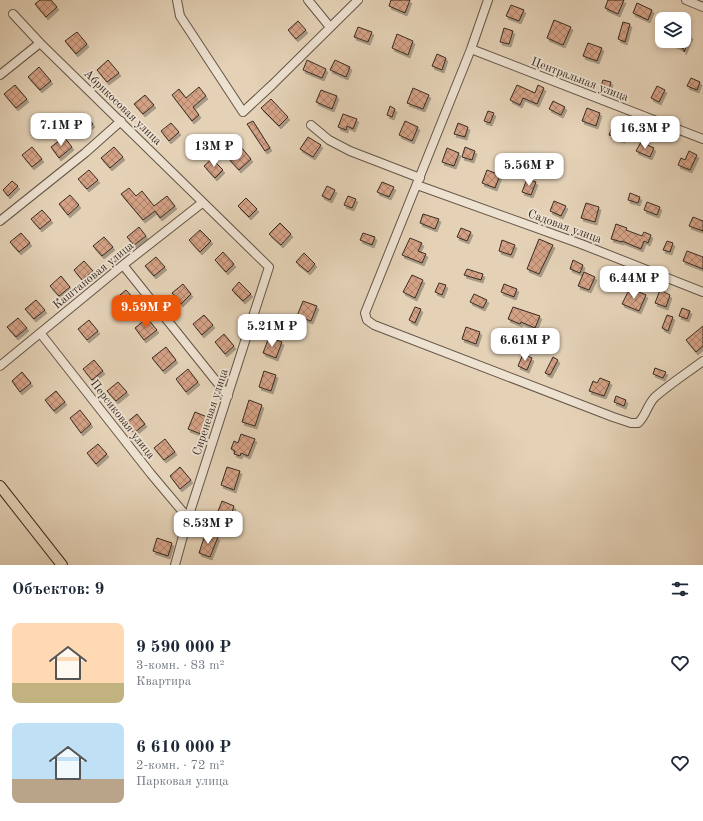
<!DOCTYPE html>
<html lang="ru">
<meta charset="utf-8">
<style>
body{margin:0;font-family:"Old Standard TT",serif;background:#f2f2f3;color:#1f2937;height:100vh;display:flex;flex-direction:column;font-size:15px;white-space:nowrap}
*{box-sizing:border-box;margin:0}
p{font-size:13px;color:#747a83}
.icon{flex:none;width:22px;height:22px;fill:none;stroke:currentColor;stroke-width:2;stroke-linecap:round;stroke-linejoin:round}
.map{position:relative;height:565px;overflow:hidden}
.panel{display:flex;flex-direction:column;background:#fff;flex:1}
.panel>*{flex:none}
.tools{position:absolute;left:655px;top:12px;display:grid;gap:8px}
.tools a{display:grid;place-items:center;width:36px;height:36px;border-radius:8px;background:#fff;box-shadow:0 2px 6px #0003;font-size:20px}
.price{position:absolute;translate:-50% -34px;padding:0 9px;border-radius:8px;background:#fff;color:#222;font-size:13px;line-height:26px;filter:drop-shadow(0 1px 2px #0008)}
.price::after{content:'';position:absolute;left:50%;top:24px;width:12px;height:9px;margin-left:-6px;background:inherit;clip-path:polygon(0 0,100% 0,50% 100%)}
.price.on{background:#ea580c;color:#fff}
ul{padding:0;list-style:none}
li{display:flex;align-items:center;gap:12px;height:100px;padding:0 12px}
li span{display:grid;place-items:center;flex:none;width:112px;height:80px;border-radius:8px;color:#555}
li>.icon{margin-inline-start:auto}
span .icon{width:48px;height:48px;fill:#fffc;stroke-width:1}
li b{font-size:17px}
h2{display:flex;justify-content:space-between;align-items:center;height:48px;padding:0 12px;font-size:17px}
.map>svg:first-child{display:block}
.building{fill:url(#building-cross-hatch);stroke:#392c22;filter:url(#shadow)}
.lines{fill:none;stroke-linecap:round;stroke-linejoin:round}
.minor-casing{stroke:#645547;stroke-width:10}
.major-casing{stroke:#392c22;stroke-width:12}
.minor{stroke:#ede1d0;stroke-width:8}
.major{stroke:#e4d1b6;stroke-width:10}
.labels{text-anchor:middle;stroke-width:3.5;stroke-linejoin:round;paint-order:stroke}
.street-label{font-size:12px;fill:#392c22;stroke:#ede1d0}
</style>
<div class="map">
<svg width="703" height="565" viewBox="0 0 703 565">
<defs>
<pattern id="building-cross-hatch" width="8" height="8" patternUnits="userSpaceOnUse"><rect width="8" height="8" fill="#d4a185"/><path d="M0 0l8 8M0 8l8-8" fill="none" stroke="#ad836c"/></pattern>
<filter id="shadow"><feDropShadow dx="2" dy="3" stdDeviation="0" flood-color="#0004"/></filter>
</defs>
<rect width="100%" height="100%" fill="#e4d1b6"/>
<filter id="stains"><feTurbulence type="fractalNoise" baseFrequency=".005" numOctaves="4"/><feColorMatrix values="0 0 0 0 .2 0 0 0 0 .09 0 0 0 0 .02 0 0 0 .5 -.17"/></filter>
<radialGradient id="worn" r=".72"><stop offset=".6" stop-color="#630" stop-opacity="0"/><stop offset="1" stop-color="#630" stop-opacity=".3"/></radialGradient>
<path class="building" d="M40,0h11l6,7 -11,10 -11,-13z
M391,0h19l-5,13 -16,-7z
M608,0h16l-6,14 -13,-6z
M637,3l15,7 -4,10 -15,-7z
M511,5l13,5 -5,11 -13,-5z
M554,20l17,7 -8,18 -16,-7z
M298,21l8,9 -10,9 -8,-9z
M623,22l7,2 -5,18 -7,-3z
M358,27l14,5 -4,10 -14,-5z
M504,28l9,3 -4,13 -9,-2z
M77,32l10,12 -11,10 -11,-13z
M684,33l7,3 -7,16v-3l-19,-8h19z
M397,34l16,7 -5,14 -16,-7z
M588,43l14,5 -5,13 -14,-5z
M437,54l9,4 -4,12 -10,-4z
M108,60l11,13 -12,9 -10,-12z
M307,60l19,9 -4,9 -19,-8z
M335,60l15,7 -4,10 -16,-7z
M39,67l12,14 -11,9 -12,-13z
M691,78l9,4 -3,8 -10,-4z
M603,80l8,2 -2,7 -8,-3z
M15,85l12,14 -11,9 -12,-14z
M517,85l18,8 3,-8 6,3 -7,16 -14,-6 -3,7 -10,-5z
M657,86l8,4 -6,12 -8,-4z
M199,87l7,9 -13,11 6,8 -7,6 -20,-26 7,-6 7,9z
M413,88l16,7 -6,14 -16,-6z
M321,90l16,6 -5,13 -16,-7z
M145,95l9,10 -11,9 -9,-10z
M271,99l17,18 -9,9 -18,-18z
M553,101l12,6 -4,8 -12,-6z
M390,106l5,3 -3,8 -5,-2z
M587,108l13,5 -4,13 -14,-5z
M488,111l6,2 -4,10 -6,-2z
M84,113l9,11 -11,9 -9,-11z
M343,114l14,5 -4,10 -6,-3 -1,4 -8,-3z
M253,121l17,27 -5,3 -18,-27z
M405,121l13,6 -6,14 -13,-6z
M614,122l13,5 -4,13 -14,-5z
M171,123l8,9 -10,9 -8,-10z
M458,123l10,4 -3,10 -11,-3z
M64,137l8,10 -13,11 -8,-11z
M308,137l13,8 -8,12 -13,-8z
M641,142l13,6 -4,9 -14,-6z
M32,147l10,12 -10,8 -10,-12z
M114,147l9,10 -13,11 -9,-10z
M241,147l10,12 -12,11 -11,-12z
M465,147l10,4 -3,9 -10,-3z
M447,148l12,5 -5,13 -12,-4z
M689,151l8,4 -7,15 -12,-5 3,-7 4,2z
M212,159l11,11 -8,8 -11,-12z
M89,170l9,10 -11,9 -9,-10z
M487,170l13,5 -5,13 -13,-5z
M527,179l9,3 -5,13 -9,-3z
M12,181l6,5 -10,10 -5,-6z
M382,182l12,5 -5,10 -12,-5z
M327,186l8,4 -5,10 -8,-4z
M129,188l7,8 6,-5 12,15 13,-10 8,10 -15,12 -5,-7 -12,9 -22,-26z
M630,193l10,4 -2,6 -10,-3z
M70,195l9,10 -11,10 -9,-11z
M348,196l8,3 -4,9 -8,-3z
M246,198l11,11 -8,8 -11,-11z
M554,201l12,5 -5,10 -11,-5z
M647,202l13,5 -3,8 -13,-5z
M586,203l13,4 -4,15 -14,-4z
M42,210l9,10 -11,9 -9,-10z
M423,214l16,5 -4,10 -15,-6z
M693,217l10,4v10l-14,-5z
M280,223l11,11 -10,11 -12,-11z
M616,224l11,4 -1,2 16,6 2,-4 7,3 -3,8 -4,-2 -3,8 -19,-8v1l-11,-3z
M139,227l7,9 -12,9 -7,-8z
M461,228l10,4 -4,9 -10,-4z
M200,230l11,11 -11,11 -11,-12z
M21,233l9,10 -11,9 -9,-10z
M363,233l12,4 -3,8 -12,-5z
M104,237l9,10 -11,9 -9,-10z
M410,238l12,5 -4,8 8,3 -4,9 -20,-8z
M539,239l14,6 -14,29 -12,-5z
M502,240l13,5 -4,10 -12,-4z
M667,241l6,2 -3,9 -7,-2z
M687,251l16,6v12l-20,-8z
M223,252l11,12 -8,8 -11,-12z
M304,253l11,11 -7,8 -12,-10z
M156,257l9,10 -11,9 -9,-10z
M573,260l10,5 -3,8 -10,-4z
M84,261l9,10 -11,9 -8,-10z
M467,269l16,5 -2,6 -17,-5z
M584,272l11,5 -6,13 -11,-4z
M412,275l11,5 -8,18 -12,-6z
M61,276l9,11 -11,9 -9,-10z
M239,282l12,12 -8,7 -11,-11z
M439,283l7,2 -4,10 -7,-3z
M183,284l8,10 -10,10 -9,-11z
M504,284l13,5 -3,8 -13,-5z
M630,288l16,7 -7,16 -17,-7z
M126,290l9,10 -11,10 -9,-11z
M660,290l10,5 -4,12 -11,-4z
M474,294l13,6 -4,8 -13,-6z
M36,300l9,10 -11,9 -9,-10z
M303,301l14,5 -6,15 -14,-5z
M415,307l6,2 -6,14 -6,-3z
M513,307l27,9 -5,12 -14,-6 -1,2 -12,-5z
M682,308l8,3 -3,8 -8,-3z
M204,315l9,10 -11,10 -9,-11z
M667,315l6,2 -5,14 -6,-3z
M18,318l9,10 -11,9 -9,-10z
M147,318l10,12 -13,10 -9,-12z
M89,320l9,11 -11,9 -9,-11z
M703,326v20l-7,6 -10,-12z
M466,327l14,5 -4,12 -14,-5z
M224,334l10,12 -9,8 -10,-12z
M269,337l13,5 -6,16 -13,-5z
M166,347l10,13 -13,11 -11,-13z
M523,354l9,4 -5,12 -9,-4z
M553,357l5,3 -8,15 -5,-2z
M94,360l9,11 -11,9 -9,-11z
M655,368l11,4 -3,6 -10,-4z
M188,369l10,13 -12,10 -10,-13z
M264,371l12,4 -5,16 -12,-4z
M22,372l9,11 -11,9 -8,-11z
M600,378l10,4 -6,14 -15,-5 4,-10 4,2z
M118,382l9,10 -11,9 -9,-10z
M56,391l9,11 -11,9 -9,-11z
M616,396l10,4 -2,6 -10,-4z
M249,400l13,5 -7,21 -13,-4z
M80,410l11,14 -10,9 -11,-15z
M195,412l12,5 -6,17 -13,-5z
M137,414l8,10 -11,9 -8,-10z
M241,434l14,5 -7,17 -7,-3 -1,3 -6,-2 1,-3 -4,-2 3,-8 4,2z
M165,439l10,13 -11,8 -10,-12z
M98,444l9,10 -11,10 -9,-11z
M180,467l11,13 -11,9 -10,-13z
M227,467l13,4 -6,19 -13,-5z
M222,501l12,5 -7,21 -13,-5z
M206,532l12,5 -8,20 -11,-4z
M157,538l15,5 -4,13 -15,-5z"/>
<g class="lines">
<g class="minor-casing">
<path id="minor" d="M177,0l3,16 63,96 29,-27 86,-85
M308,0l22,27
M488,0l-17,49 -106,264 2,7 7,5 239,92 18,6h7c8,-7 9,-18 17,-26 15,-13 32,-24 48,-36
M686,0l17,7
M13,14l27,29 229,224 -81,251 -13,47
M471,49l232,90
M0,75l40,-32
M311,125l18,15 21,11 70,27
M417,185l164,59 122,48
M0,221l85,-68 36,-32
M123,265l105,131
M41,334l110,140 37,44
M0,366l123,-101 79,-62"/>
</g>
<g class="major-casing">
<path id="major" d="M0,486l62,79"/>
</g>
<use href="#minor" class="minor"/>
<use href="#major" class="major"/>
</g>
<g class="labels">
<g class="street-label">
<text transform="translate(580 79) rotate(21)" y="4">Центральная улица</text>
<text transform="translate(123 107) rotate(44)" y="4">Абрикосовая улица</text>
<text transform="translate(565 226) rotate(20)" y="4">Садовая улица</text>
<text transform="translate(93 275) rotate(-39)" y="4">Каштановая улица</text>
<text transform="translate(210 412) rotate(-72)" y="4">Сиреневая улица</text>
<text transform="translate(123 419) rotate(52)" y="4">Персиковая улица</text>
</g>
</g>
<rect width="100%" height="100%" filter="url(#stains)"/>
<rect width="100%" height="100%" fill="url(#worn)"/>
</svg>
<div class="tools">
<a><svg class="icon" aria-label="layers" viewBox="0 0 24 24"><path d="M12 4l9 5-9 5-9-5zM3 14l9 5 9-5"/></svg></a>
</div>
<b class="price" style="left:61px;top:147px">7.1M ₽</b>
<b class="price" style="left:645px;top:150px">16.3M ₽</b>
<b class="price" style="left:214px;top:168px">13M ₽</b>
<b class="price" style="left:529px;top:187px">5.56M ₽</b>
<b class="price" style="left:634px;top:300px">6.44M ₽</b>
<b class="price on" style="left:146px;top:329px">9.59M ₽</b>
<b class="price" style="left:272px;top:348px">5.21M ₽</b>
<b class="price" style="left:525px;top:362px">6.61M ₽</b>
<b class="price" style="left:208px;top:545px">8.53M ₽</b>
</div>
<section class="panel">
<h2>Объектов: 9<svg class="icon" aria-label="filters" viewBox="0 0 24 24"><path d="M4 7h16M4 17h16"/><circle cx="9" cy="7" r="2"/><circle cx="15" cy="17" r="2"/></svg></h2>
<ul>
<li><span style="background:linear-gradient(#ffd9b3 75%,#c2b280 0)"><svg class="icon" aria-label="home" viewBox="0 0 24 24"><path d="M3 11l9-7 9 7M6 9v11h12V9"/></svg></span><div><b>9 590 000 ₽</b><p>3-комн. · 83 m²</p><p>Квартира</p></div><svg class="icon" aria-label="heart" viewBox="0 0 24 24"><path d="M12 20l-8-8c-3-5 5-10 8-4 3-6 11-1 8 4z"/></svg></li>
<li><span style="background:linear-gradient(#bfe0f5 70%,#b9a48a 0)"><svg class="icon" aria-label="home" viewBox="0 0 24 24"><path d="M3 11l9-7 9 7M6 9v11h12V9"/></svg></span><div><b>6 610 000 ₽</b><p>2-комн. · 72 m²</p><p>Парковая улица</p></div><svg class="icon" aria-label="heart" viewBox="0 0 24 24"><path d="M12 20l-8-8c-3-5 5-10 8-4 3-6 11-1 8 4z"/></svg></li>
</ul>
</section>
